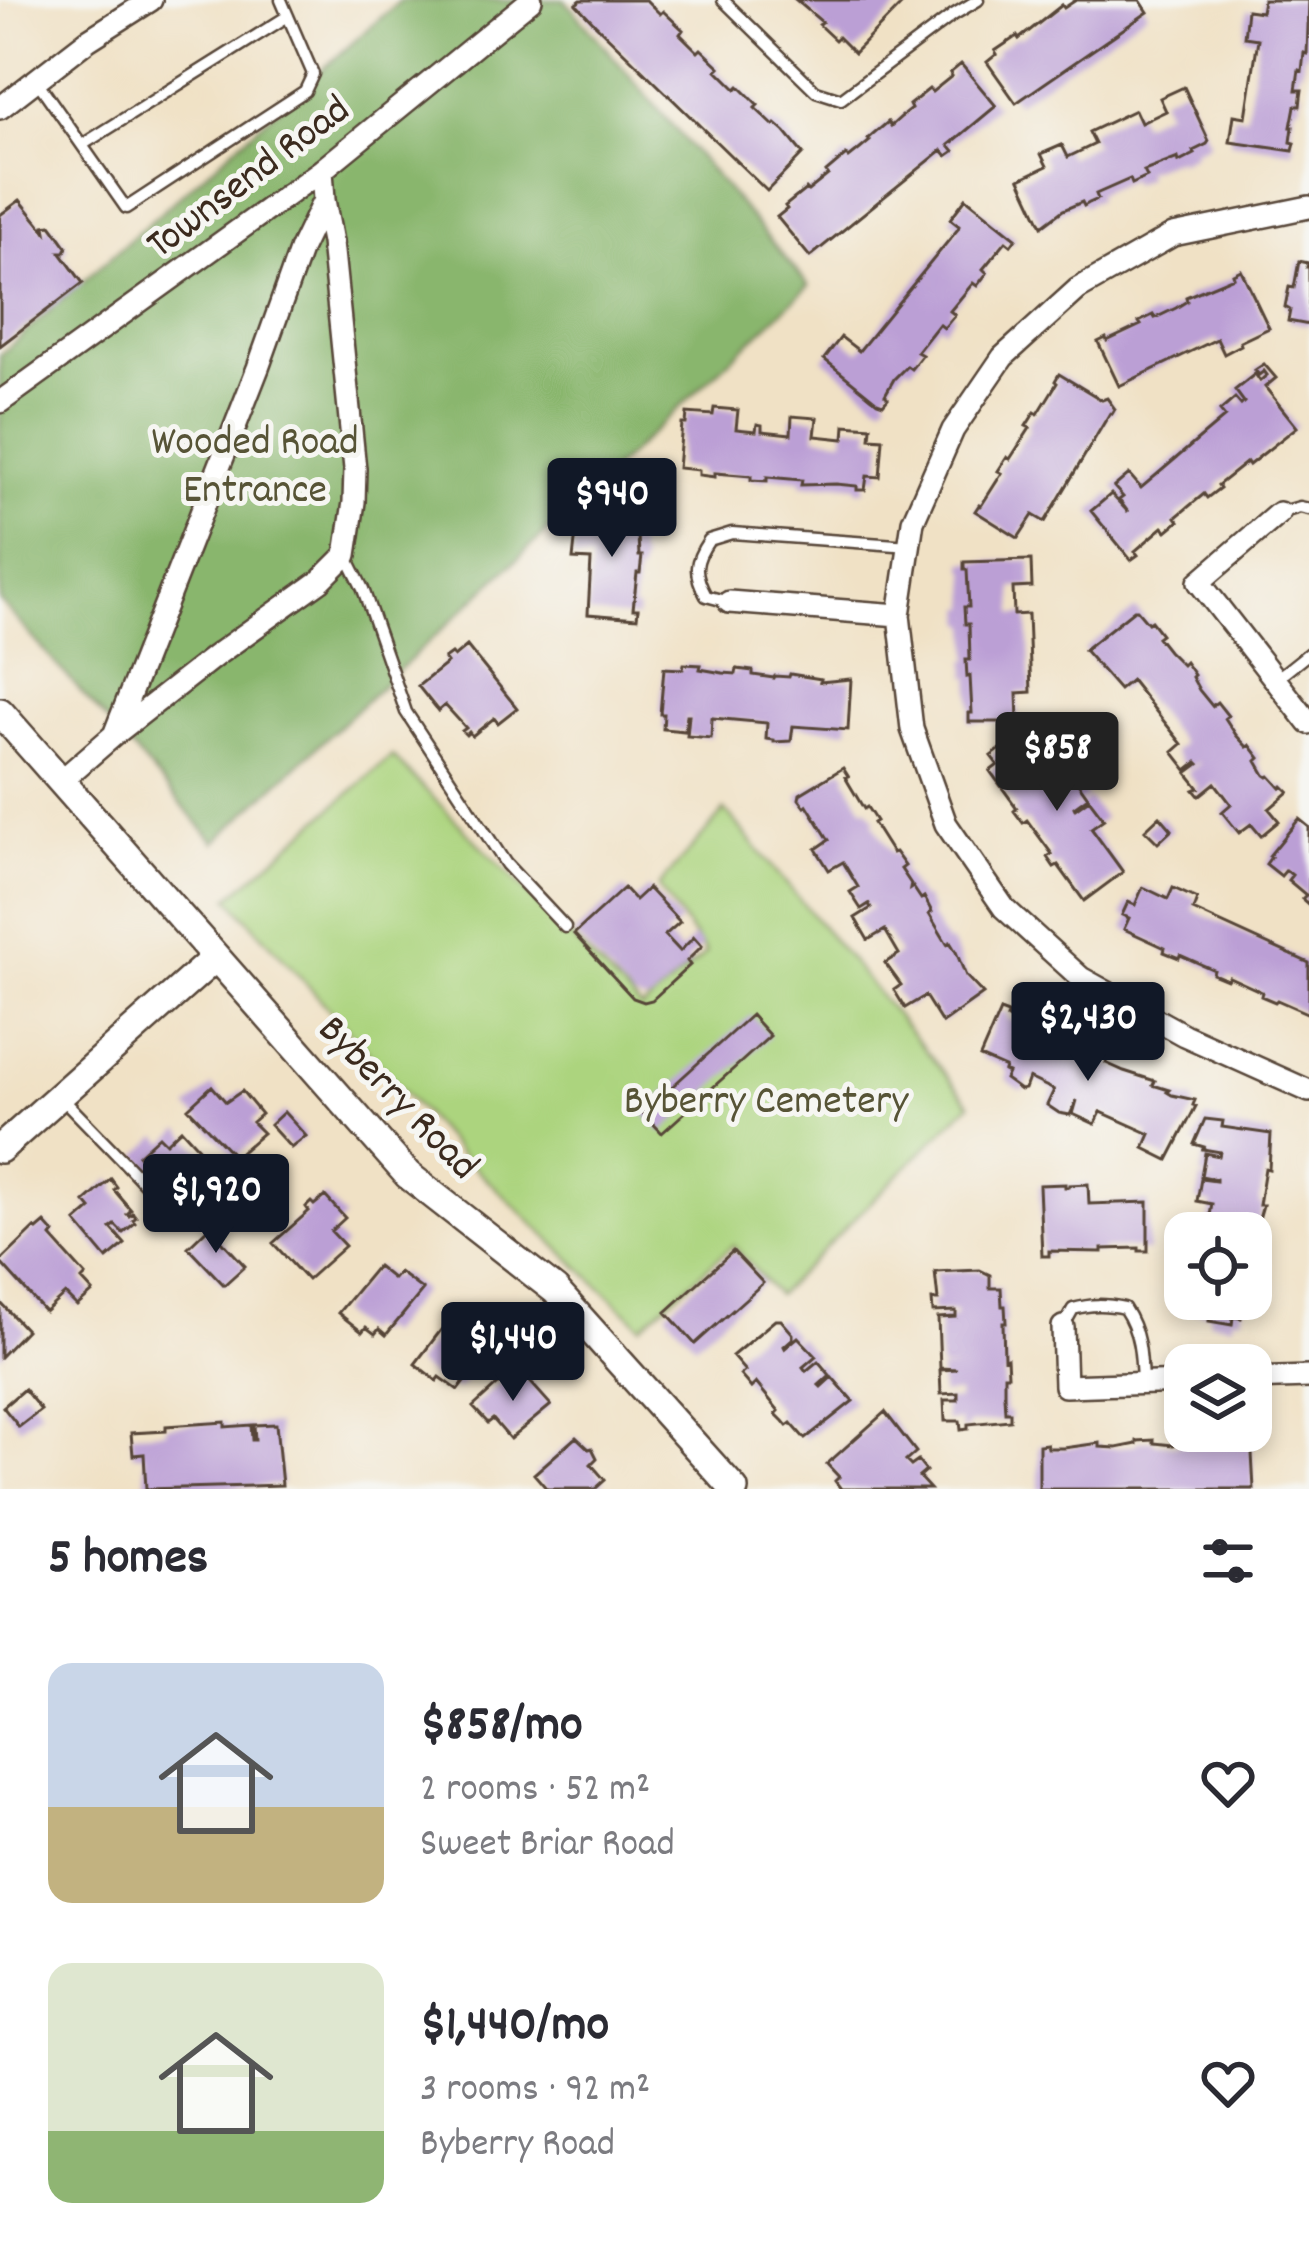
<!DOCTYPE html>
<meta charset="utf-8">
<style>
body{margin:0;font-family:Dekko,sans-serif;background:#f2f2f3;color:#2b2b33;height:100vh;display:flex;flex-direction:column;font-size:45px;white-space:nowrap}
*{box-sizing:border-box;margin:0}
p{font-size:39px;color:#7c7c81}
.icon{flex:none;width:66px;height:66px;fill:none;stroke:currentColor;stroke-width:2;stroke-linecap:round;stroke-linejoin:round}
.map{position:relative;height:1489px;overflow:hidden}
.panel{display:flex;flex-direction:column;background:#fff;flex:1}
.panel>*{flex:none}
.fabs{position:absolute;left:1164px;top:1212px;display:grid;gap:24px}
.fabs a{display:grid;place-items:center;width:108px;height:108px;border-radius:24px;background:#fff;box-shadow:0 6px 18px #0003;font-size:60px}
.price{position:absolute;translate:-50% -102px;padding:0 27px;border-radius:12px;background:#111827;color:#fff;font-size:39px;line-height:78px;filter:drop-shadow(0 3px 6px #0008)}
.price::after{content:'';position:absolute;left:50%;top:72px;width:36px;height:27px;margin-left:-18px;background:inherit;clip-path:polygon(0 0,100% 0,50% 100%)}
.price.on{background:#222;color:#fff}
ul{padding:0;list-style:none}
li{display:flex;align-items:center;gap:36px;height:300px;padding:0 48px}
li span{display:grid;place-items:center;flex:none;width:336px;height:240px;border-radius:24px;color:#555}
li>.icon{margin-inline-start:auto}
span .icon{width:144px;height:144px;fill:#fffc;stroke-width:1}
li b{font-size:51px}
h2{display:flex;justify-content:space-between;align-items:center;height:144px;padding:0 48px;font-size:51px}
.map>svg:first-child{display:block}
.green{fill:#acd47e;stroke:#747f4e;stroke-width:3}
.forest{fill:#89b66d;stroke:#627046;stroke-width:3}
.building{fill:#bb9fd5}
.lines{fill:none;stroke-linecap:round;stroke-linejoin:round}
.service-casing{stroke:#564537;stroke-width:15}
.minor-casing{stroke:#564537;stroke-width:26}
.tertiary-casing{stroke:#564537;stroke-width:32}
.service{stroke:#fff;stroke-width:10}
.minor{stroke:#fff;stroke-width:21}
.tertiary{stroke:#fff;stroke-width:27}
.labels{text-anchor:middle;stroke-width:10;stroke-linejoin:round;paint-order:stroke}
.street-label{font-size:42px;fill:#3b2a1e;stroke:#f6f6f2}
.park-label{font-size:42px;fill:#575436;stroke:#f6f6f2}
</style>
<div class="map">
<svg width="1309" height="1489" viewBox="0 0 1309 1489">
<rect width="100%" height="100%" fill="#f6f6f2"/>
<filter id="ink" filterUnits="userSpaceOnUse"><feTurbulence type="fractalNoise" baseFrequency=".00833" numOctaves="2"/><feDisplacementMap in="SourceGraphic" scale="24" xChannelSelector="R" yChannelSelector="G"/><feConvolveMatrix kernelMatrix="1 2 1 2 8 2 1 2 1" color-interpolation-filters="sRGB"/></filter>
<filter id="wash" filterUnits="userSpaceOnUse"><feTurbulence type="fractalNoise" baseFrequency=".004" numOctaves="4" result="noise"/><feDisplacementMap in="SourceGraphic" scale="48" xChannelSelector="R" yChannelSelector="G"/><feGaussianBlur stdDeviation="2.7" result="paint"/><feColorMatrix in="noise" values="0 0 0 0 0 0 0 0 0 0 0 0 0 0 0 0 0 1.4 0 .05"/><feComposite in="paint" operator="in"/></filter>
<g filter="url(#wash)">
<rect width="100%" height="100%" fill="#f0e1c5"/>
<path class="green" d="M392,756l250,253 64,-56 -48,-66 67,-77 245,294 -193,191 -44,-50 -92,81 -182,-173 -230,-255z"/>
<path class="forest" d="M401,0h164l244,286 -594,556 -215,-241v-246z"/>
<g id="blocks">
<path class="building" d="M581,0h65l14,14 3,-3 20,19 -3,4 18,18 3,-3 19,18 -3,3 19,19 3,-3 19,19 -3,3 19,18 2,-2 9,8 18,22 -36,37 -172,-167 -19,-20z
M796,0h100l5,5 -47,48 -16,-16 -3,3 -16,-15 3,-3z
M1076,0h64l8,12 -132,91 -29,-41 10,-8 -2,-3 22,-15 2,3 43,-34 2,3z
M1263,0h46l-2,54 -3,-1 -2,18 -3,-1 -3,20h6l-1,7 -1,9h-5l-4,21h2l-2,15 4,1 -2,8 -63,-9 4,-27 12,2 12,-78 -14,-2 3,-27 14,2z
M961,64l35,42 -47,39 5,6 -7,5 -5,-6 -132,107 -33,-40 10,-8 -2,-3 21,-17 2,2 20,-16 -2,-3 20,-17 3,3 10,-8 11,-9 -2,-2 20,-17 3,4 10,-9 10,-8 -2,-4 20,-16 3,3 20,-16 -2,-3z
M1184,87l25,54 -2,3 -14,7 2,3 -16,8 -1,-4 -34,13 3,6 -15,7 -2,-5 -34,15 2,5 -9,4 -5,3 -2,-4 -19,8 -21,16 -22,-47 27,-13 -6,-12 21,-9 6,12 27,-13 -6,-12 46,-22 6,13 25,-12 -6,-13z
M966,198l50,40 -5,7 -5,-4 -23,28 4,4 -10,13 -4,-3 -23,28 5,4 -11,13 -5,-4 -22,28 5,3 -7,9 -4,5 -4,-3 -13,13 -9,16 3,3 -5,6 -6,-2 -53,-43 17,-22 18,14 99,-122 1,-3 -9,-7z
M20,200l26,32 -1,-6 6,-1 3,4 13,18 -2,5h-5l23,31 -83,63v-131z
M1299,261l9,2 -1,4h2v58l-21,-4 2,-11 -5,-3 4,-20 5,1z
M1241,270l28,58 -29,14 1,3 -17,9 -7,-15 -98,47 -21,-44 8,-4 1,3 34,-16 -2,-3 14,-7 2,3 21,-10 11,-7 -1,-4 48,-20 -1,-3z
M1264,364l12,14 -11,9 32,40 -48,38 -2,-3 -29,23 2,3 -13,10 -3,-4 -28,23 3,4 -12,10 -4,-4 -28,24 3,4 -7,5 -40,-49 20,-17 17,18 -9,-12 4,-3 -9,-10 15,-13 12,14 20,-17 64,-54 -5,-6 15,-13 6,7 3,-3 -9,-12 20,-16 5,7 7,-6 -3,-4 -5,4 -4,-5z
M1059,374l43,26 5,-2 8,11 -3,5 -2,-1 -65,109 -12,-7 -15,23 -43,-27 4,-6 2,1 21,-33 -4,-2 9,-14 3,2 20,-31 -4,-2 9,-14 3,2 19,-31 -2,-2z
M714,408l24,2 -2,19 20,2 1,-7 5,1v6l29,3 1,-18 25,2 -2,18 29,3 1,-14 26,2 -1,11 13,1 -3,38 -13,-1 -2,14h-8v-4l-21,-2 -35,1 1,-5 -35,-3v4l-16,-1v-4l-36,-3v4l-16,-2v-5l-21,-2 4,-44h4l1,-11 26,2z
M596,506l50,5 -6,24h-2l1,21h3l-2,17h-3l-4,36h5l-1,9 -49,-4 3,-54 -18,-1 3,-27 17,1z
M1031,560l1,27 -19,1 1,27 14,-1 3,78 -14,1 1,29h-49v-9h3l-2,-37 -3,1 -1,-17h4l-1,-36h-4l-1,-17h5l-2,-37h-3v-8z
M1134,610h3l11,13 3,-2 10,13 -4,3 11,14 14,14 3,-3 9,13 -2,2 7,13 13,16 5,-4 11,14 -3,2 11,17 11,12 3,-2 10,13 -3,3 8,14 3,2 2,-1 11,12 2,-2 6,6 -20,17 10,12 -18,15 -10,-12 -12,9 -17,-21 9,-8 -16,-21 -16,13 -5,-6 5,-2 -12,-15 12,-9 -2,-2 -10,8 -14,-18 9,-8 -51,-64 -12,10 -35,-40z
M467,646l50,62 -19,15 -4,-5 -22,18 -3,-4 -3,3 -4,-4 4,-3 -21,-23 -7,6 -20,-25 29,-23 -3,-4 7,-5 3,3z
M684,664l17,1 -1,4 23,4 13,1 1,-5 16,2v4l21,3 1,-2 14,1 1,-3 31,5 -1,3 31,-3 -3,51 -55,-4 -2,15 -17,1v-2l-8,-1 1,-16 -55,-5 -1,20 -24,-2 2,-21h-2l-2,16 -22,-2 1,-15h-4l4,-46 19,1z
M1043,733l45,64 -14,10 1,2 14,-10 15,20 -13,9 32,44 -39,29 -26,-36 -4,2 -7,-10 5,-3 -25,-34 -4,3 -9,-12 3,-3 -27,-37 8,-6 -7,-9 11,-8 7,10z
M843,768l5,8 -3,1 19,32 3,-2 9,14 -3,2 19,30 3,-1 10,14 -4,3 10,15 -1,5 3,-2 8,12 3,-2 8,15 -3,2 18,30 3,-2 6,10 10,24 17,18 -41,29 -17,-27 -20,12 -11,-18 7,-5 -16,-22 14,-9 -14,-24 -17,10 -13,-22 16,-10 -2,-4 -8,5 -11,-17 8,-5 -15,-25 -14,8 -13,-21 13,-9 -22,-35 -2,2 -6,-8 1,-5z
M1160,816l12,14 -14,13 -13,-13z
M1299,819l10,8v78l-7,-6 4,-4 -18,-15 4,-5 -6,-5 -5,6 -15,-12 5,-7 -2,-1z
M1143,887l25,12 5,-11 24,11 -4,11 116,53v51l-32,-14 -2,2 -14,-6 1,-4 -33,-15 -2,3 -14,-6 1,-4 -34,-15 -1,3 -15,-6 1,-4 -41,-19 5,-11 -7,-3 6,-13 7,3z
M624,888l11,12 13,-12 32,34 -15,13 15,16 14,-14 8,9 -15,15 3,4 -38,35 -8,2 -11,-4 -59,-64z
M1000,1011l8,3 -1,4 34,15 1,-3 17,8 -2,2 33,15 1,-3 16,7 -1,4 18,8 31,10 -2,4 16,5 -2,2 5,3 23,5 -2,5 3,1 -28,54 -24,-12 6,-14 -49,-22 -6,12 -22,-10 4,-14 -7,15 -11,-2 -12,-8 7,-15 -25,-12 -4,11 -5,1 -15,-11 3,-6 -4,-2 1,-3 -25,-11z
M751,1015l19,21 -108,97 -19,-20z
M212,1086l14,16 16,-11 19,23 -9,8 11,11 -28,24 -47,-49z
M284,1112l22,24 -15,12 -21,-23z
M1205,1119l18,2 -1,6 49,7 -2,35 -4,-1 -6,37h4l-8,28h-48l5,-29 -15,-3 4,-22 15,2v-2l-15,-3 4,-23 14,3 1,-4 -17,-3 1,-2 -10,-3z
M181,1129l31,34 -21,19 9,10 -16,15 -46,-52 21,-19 7,7z
M111,1179l6,8 -3,3 17,20 -4,4 2,2 4,-3 3,4 -3,3 2,3 -12,10 -8,-8 -4,3 14,16 -18,15 -31,-37 15,-13 -6,-7z
M1065,1184v3h4v-2l19,-1 1,20 59,-2v49h-9v-3l-37,1v3l-53,-1v5h-7l-3,-71z
M325,1196l20,22 -14,13 14,15 -38,34 -34,-37 36,-32 -3,-4 5,-5 3,3z
M45,1223l9,10 -3,4 35,39 -4,4 11,12 -16,14 -12,-12 -20,18 -45,-50 35,-34 2,2z
M209,1227l36,39 -21,19 -36,-38z
M733,1251l30,32 -68,61 -29,-32z
M377,1266l16,13 6,-7 24,18 -37,45 -7,-6 -4,5 -9,-7 -4,5 -24,-19z
M980,1270l10,5v13h11l1,18h3l1,17h-3l1,36 3,-1 1,17h-4v20l1,17h5v8l-42,4v5l-7,1 -1,-9h-15l-1,-21h14v-7l-17,1 -1,-24 17,-1 -17,-1 -2,-50 18,-1v-6l-23,1 -1,-12h6l-3,-28z
M1176,1281l9,2v16h59l-3,19 -8,-1 -1,8 -23,-4 1,-7 -37,-7z
M0,1302l26,28 -26,27z
M454,1313l22,20 -5,7 16,12 -29,38 -18,-13 -3,4 -22,-17z
M775,1320h6l12,14v4l-9,8 1,2 13,-11 18,19 -13,11 3,4 12,-10 12,14 -11,10 2,2 11,-10 21,24 -48,38 -14,-16 -4,3 -4,-5 -7,-7 3,-3 -23,-28 -5,5 -4,-5 -7,-8 5,-4 -13,-15z
M517,1367l34,38 -41,34 -17,-20 -5,4 -15,-16z
M24,1389l17,21 -22,17 -16,-20z
M885,1412l31,40 -10,9 5,5 7,-5 8,10 -7,6 11,12h-89l-6,-8 4,-4 -12,-13z
M225,1422v5l26,-2 1,15h3l-1,-15 22,-1 6,61 -136,4 -2,-35 -11,1 -2,-22 35,-2v-5z
M1251,1436l3,53h-215v-44l8,-1 1,4h16l36,-5v4l17,1 20,-4v-3l17,-1v3l19,2 17,-3v-3l16,-1v5h18l18,-1v-5z
M576,1437l13,12 3,-1 5,10 -6,6 14,16 -10,9h-48l-13,-15z"/>
</g>
</g>
<g filter="url(#ink)">
<use href="#blocks" fill-opacity="0" stroke="#564537" stroke-width="3"/>
<g class="lines">
<g class="service-casing">
<path id="service" d="M723,0l93,91 25,8 112,-84 25,-15
M37,81l89,127 179,-117 8,-17 -32,-74
M82,145l206,-129
M1279,513l21,-6 9,2
M346,555l17,34 43,123 100,152 59,63
M729,602l-23,-6c-13,-24 -12,-34 3,-56l23,-7 178,13
M1275,680l34,-27
M63,1099c35,37 71,71 104,110
M1063,1327l10,-18c18,-5 32,-5 51,-1 16,24 17,47 18,75"/>
</g>
<g class="minor-casing">
<path id="minor" d="M0,108l88,-68 63,-40
M1309,207l-136,28 -95,54 -75,68 -50,73 -40,91 -14,94 13,114 34,95 58,84 77,70 103,57 125,56
M0,402l322,-232 209,-170
M1279,513l-80,69 110,141
M729,602l170,13
M114,735l101,-79 105,-75 26,-26 8,-53 1,-33 -23,-227 -8,-42
M62,780l52,-45 144,-367 43,-120 23,-48 -2,-30
M1063,1327l2,59 120,-4
M1251,1379l58,-2"/>
</g>
<g class="tertiary-casing">
<path id="tertiary" d="M0,712l408,463 147,115 179,199
M0,1149l216,-192"/>
</g>
<use href="#service" class="service"/>
<use href="#minor" class="minor"/>
<use href="#tertiary" class="tertiary"/>
</g>
</g>
<g class="labels">
<g class="street-label">
<text transform="translate(246 174) rotate(-37)" y="15">Townsend Road</text>
<text transform="translate(401 1095) rotate(46)" y="15">Byberry Road</text>
</g>
<g class="park-label">
<text x="255" y="453">Wooded Road<tspan x="255" dy="48">Entrance</tspan></text>
<text x="766" y="1112">Byberry Cemetery</text>
</g>
</g>
</svg>
<div class="fabs">
<a><svg class="icon" aria-label="locate" viewBox="0 0 24 24"><circle cx="12" cy="12" r="6"/><path d="M12 2v4M12 18v4M2 12h4M18 12h4"/></svg></a>
<a><svg class="icon" aria-label="layers" viewBox="0 0 24 24"><path d="M12 4l9 5-9 5-9-5zM3 14l9 5 9-5"/></svg></a>
</div>
<b class="price" style="left:612px;top:560px">$940</b>
<b class="price on" style="left:1057px;top:814px">$858</b>
<b class="price" style="left:1088px;top:1084px">$2,430</b>
<b class="price" style="left:216px;top:1256px">$1,920</b>
<b class="price" style="left:513px;top:1404px">$1,440</b>
</div>
<section class="panel">
<h2>5 homes<svg class="icon" aria-label="filters" viewBox="0 0 24 24"><path d="M4 7h16M4 17h16"/><circle cx="9" cy="7" r="2"/><circle cx="15" cy="17" r="2"/></svg></h2>
<ul>
<li><span style="background:linear-gradient(#c9d6e8 60%,#c2b280 0)"><svg class="icon" aria-label="home" viewBox="0 0 24 24"><path d="M3 11l9-7 9 7M6 9v11h12V9"/></svg></span><div><b>$858/mo</b><p>2 rooms · 52 m²</p><p>Sweet Briar Road</p></div><svg class="icon" aria-label="heart" viewBox="0 0 24 24"><path d="M12 20l-8-8c-3-5 5-10 8-4 3-6 11-1 8 4z"/></svg></li>
<li><span style="background:linear-gradient(#dfe7d0 70%,#8fb573 0)"><svg class="icon" aria-label="home" viewBox="0 0 24 24"><path d="M3 11l9-7 9 7M6 9v11h12V9"/></svg></span><div><b>$1,440/mo</b><p>3 rooms · 92 m²</p><p>Byberry Road</p></div><svg class="icon" aria-label="heart" viewBox="0 0 24 24"><path d="M12 20l-8-8c-3-5 5-10 8-4 3-6 11-1 8 4z"/></svg></li>
</ul>
</section>
